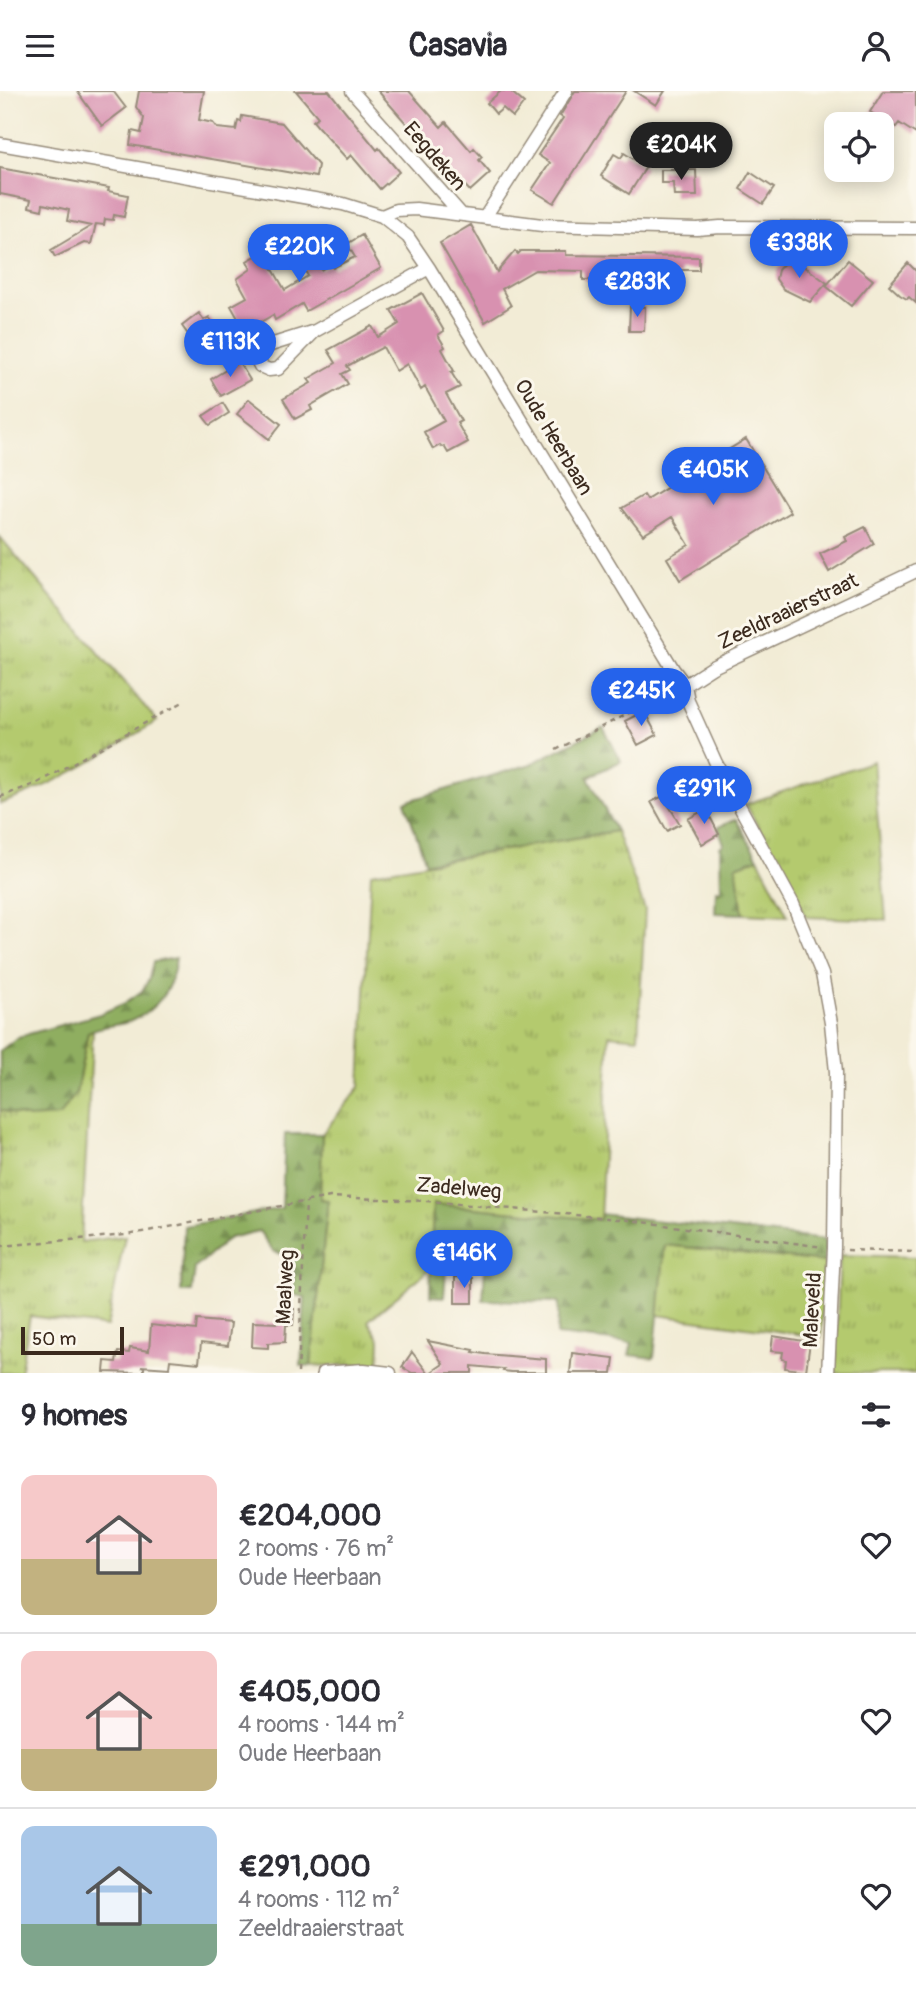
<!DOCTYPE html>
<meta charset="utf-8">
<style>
body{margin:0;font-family:Pangolin,sans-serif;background:#f2f2f3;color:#2b2b33;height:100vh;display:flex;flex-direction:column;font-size:26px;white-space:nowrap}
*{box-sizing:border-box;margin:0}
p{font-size:23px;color:#7c7c81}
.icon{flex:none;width:38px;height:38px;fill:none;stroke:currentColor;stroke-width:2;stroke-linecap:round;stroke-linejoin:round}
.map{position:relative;height:1282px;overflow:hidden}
.sheet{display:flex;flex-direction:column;background:#fff;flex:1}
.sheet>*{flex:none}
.fabs{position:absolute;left:824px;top:21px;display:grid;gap:14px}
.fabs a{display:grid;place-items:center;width:70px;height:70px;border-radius:14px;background:#fff;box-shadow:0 4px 18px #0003;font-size:35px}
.scale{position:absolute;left:21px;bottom:18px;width:103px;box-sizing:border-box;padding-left:7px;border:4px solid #3b2a1e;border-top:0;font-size:19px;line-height:24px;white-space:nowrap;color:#3b2a1e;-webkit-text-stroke:5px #fbf7ec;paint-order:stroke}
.price{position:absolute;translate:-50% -60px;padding:0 16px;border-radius:24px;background:#2563eb;color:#fff;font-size:23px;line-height:46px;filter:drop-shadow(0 2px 4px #0008)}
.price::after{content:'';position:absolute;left:50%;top:42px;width:21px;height:16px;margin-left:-10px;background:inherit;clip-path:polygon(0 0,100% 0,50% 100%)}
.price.selected{background:#222;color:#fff}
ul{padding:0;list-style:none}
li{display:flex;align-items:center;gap:21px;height:175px;padding:0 21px}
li+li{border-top:2px solid #e1e1e2}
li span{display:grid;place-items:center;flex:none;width:196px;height:140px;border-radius:14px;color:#555}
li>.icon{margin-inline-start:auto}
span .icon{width:84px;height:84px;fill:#fffc;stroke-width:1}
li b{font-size:30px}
h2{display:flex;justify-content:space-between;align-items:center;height:84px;padding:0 21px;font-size:30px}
header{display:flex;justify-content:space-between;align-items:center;height:91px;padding:0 21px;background:#fff;font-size:32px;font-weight:700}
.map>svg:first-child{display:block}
.grass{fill:url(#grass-tufts);stroke:#787a46;stroke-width:2}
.forest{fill:url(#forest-firs);stroke:#656c40;stroke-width:2}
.building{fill:#d891b0}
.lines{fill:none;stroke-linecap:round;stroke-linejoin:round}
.minor-casing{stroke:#968b7a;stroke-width:15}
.path{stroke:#968b7a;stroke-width:2.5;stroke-dasharray:5 5;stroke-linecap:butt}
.minor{stroke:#fff;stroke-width:12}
.labels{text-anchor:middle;stroke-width:6;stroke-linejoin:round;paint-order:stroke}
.street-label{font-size:21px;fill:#3b2a1e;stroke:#fbf7ec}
</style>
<header><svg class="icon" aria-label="menu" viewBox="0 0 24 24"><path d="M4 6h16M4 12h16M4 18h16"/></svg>Casavia<svg class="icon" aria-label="person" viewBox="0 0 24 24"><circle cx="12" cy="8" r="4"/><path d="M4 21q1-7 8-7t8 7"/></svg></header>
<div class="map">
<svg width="916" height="1282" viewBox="0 0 916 1282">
<defs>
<pattern id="grass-tufts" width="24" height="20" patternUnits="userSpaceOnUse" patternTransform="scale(1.75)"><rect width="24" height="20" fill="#b4ca6e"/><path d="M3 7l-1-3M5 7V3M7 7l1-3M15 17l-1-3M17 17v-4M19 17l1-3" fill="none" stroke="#94a45a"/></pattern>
<pattern id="forest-firs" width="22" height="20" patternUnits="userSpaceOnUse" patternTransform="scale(1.75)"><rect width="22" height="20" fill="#8fae61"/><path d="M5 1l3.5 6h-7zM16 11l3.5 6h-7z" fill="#768e4f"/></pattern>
</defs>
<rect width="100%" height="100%" fill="#fbf7ec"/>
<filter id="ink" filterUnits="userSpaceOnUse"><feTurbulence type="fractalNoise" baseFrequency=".0143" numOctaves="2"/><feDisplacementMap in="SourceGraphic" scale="14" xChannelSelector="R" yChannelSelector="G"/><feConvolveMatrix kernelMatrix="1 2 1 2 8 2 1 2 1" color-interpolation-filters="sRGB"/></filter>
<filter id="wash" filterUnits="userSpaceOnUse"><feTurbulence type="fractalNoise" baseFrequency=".00686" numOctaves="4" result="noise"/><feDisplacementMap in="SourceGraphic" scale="28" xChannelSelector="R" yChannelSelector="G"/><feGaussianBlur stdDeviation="1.57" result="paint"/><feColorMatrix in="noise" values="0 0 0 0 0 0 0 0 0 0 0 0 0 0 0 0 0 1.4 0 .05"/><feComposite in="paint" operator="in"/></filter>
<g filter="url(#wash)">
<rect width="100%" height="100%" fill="#f2ecd6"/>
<path class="grass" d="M0,446l157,184c-51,33 -100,63 -157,83z
M873,670l13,159 -80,-3 -60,-113z
M616,740l29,79 -7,128 -29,-3 -9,185 -167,-16 -2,64 -63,53 12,19 -1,24 -68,2 17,-166 -8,-1 2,-65 38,-47 11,-214z
M758,767l30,58 -45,-2 -7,-48z
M93,938l-12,213 44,-6 -18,91 -77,-11 -10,57h-20v-263l29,8 47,-25 12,-61z
M665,1154l160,17 -4,75 -164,-22z
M840,1164l76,2v116h-81z"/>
<path class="forest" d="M603,636l18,34 -33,16 28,54 -190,32 -21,-61 126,-38z
M736,728l22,39 -22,8 7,48 -28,-1 1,-23 5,1 -1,-44 4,-3 -6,-17z
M176,867c-3,29 -17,51 -45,63 -14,5 -30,4 -43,11l-12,61 -17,23 -30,2 -29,-8v-59l18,-14 82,-23 25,-11 17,-12 7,-12 4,-17z
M285,1043h37l-2,65 8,1 -17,166h-10l4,-69 -11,-2v-38l-20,-5 -15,-21 -30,7 -34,30 -3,24h-11l3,-66 98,-18z
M433,1113l167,16 1,-6 224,26v22l-160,-17 -11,113 -25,-3 3,-12 -75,-8 2,-33 -76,-2 3,-53 -38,-3 -4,53 -14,-1z"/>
<g id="blocks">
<path class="building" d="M77,0h36l13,17 -24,18z
M139,0h65l-5,29 14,3 4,5 19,2 2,-9 3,1 1,-6 40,7 36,42 -2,12 -186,-32 2,-14 9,2 3,-15 -8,-11z
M296,0h33l48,59 2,-2 20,24 -19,17 -29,-34 -4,4 -29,-32 -5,-6 5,-4z
M378,0h31l32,36 5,-5 25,29 3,-3 8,9 -3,3 11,13 -20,18 -11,-12h-4l-7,-8 2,-3 -16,-18 -3,2z
M501,0h9l14,12 -11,14 -10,-9 -7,6 -9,-11z
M575,0h51l-72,112 -22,-13 18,-27 -12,-8 25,-37 -3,-2z
M634,0h31l-9,14z
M883,0h33v43l-17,-11 -3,4 -26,-15z
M624,62l22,14 -17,27 -28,-18 13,-22 7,4z
M0,77l109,20 -1,3 20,4 -4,22 -10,-2 -1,5 -8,-1 -1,6 -8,-1 -5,20 -7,-1 -29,14 -4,-7 40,-24 -24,-5 2,-11 -26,-6 -1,6 -13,-3 2,-7 -31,-6z
M661,79h35l1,26h-23l-1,-13h-12z
M750,81l24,16 -11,16 -23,-15z
M471,134l26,47 18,-21 3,3 3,-3h45v4l133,2v13h-19l-1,6h-12v7l-30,-1v10l-19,-1v-4l-27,-1v-6h-8v-9l-48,-1 -33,19 9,17 -26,16 -45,-79z
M362,144l19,33 -75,43 -4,-7 -27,16 -2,-5 -28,16 -14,-25 16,-9 -10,-18 14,-10 -4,-8 16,-9 22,38 23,-14 -15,-26 12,-7 16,27 10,-6 2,4 22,-11 -8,-13z
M793,167l34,25 -17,19 -27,-13 -7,-10 2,-9 8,-9z
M848,169l25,20 -22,26 -25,-20z
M908,172l8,8v32l-7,-6 -2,2 -7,-4 -11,-10z
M422,202l22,38 -6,4 7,12 -3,2 12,22 -3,1 9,15 -14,7 15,27 -4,2 11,19 -20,11 -4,-7 -2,1 -2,-2 -7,4 -9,-17 20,-11 -19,-34 -4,3 -14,-26 -11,7 -13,-24 -36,19 3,4 -8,4 6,10 -38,22 2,4 -17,9 -12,-20 28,-16 -3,-4 28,-16 -8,-13 44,-24 6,11 21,-13 -8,-14z
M630,215l15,1 -1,24h-15z
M199,222l5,7 5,-3 8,12 -5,4 9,13 -23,17 -11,-15 7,-5 -12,-17z
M239,271l11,18 -29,16 -10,-17z
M249,308l32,25 -12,15 -32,-25z
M223,312l6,10 -19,12 -7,-9z
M746,348l44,73 -110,68 -13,-22 22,-13 -17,-28 -29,18 -21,-27 22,-13 3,5z
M865,436l9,17 -45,28 -9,-18 27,-13 -2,-4z
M644,620l13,24 -19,10 -13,-24z
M663,705l17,28 -13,7 -16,-29z
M706,718l13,25 -17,10 -14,-25z
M455,1186l18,1v25h-18z
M279,1217l15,1 -1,16h-7l-1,17 -17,1v5l-16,-1 1,-25 25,1z
M197,1229l34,3 -3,23 -27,-3 -2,20 -29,-3 -1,8 -28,-2 3,1v6l-40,-1 1,-11 11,1 2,-10 11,1 1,-5 19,3 2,-26 45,5z
M773,1245l37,6 -4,29 -21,-3 1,-8 -4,-1 1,-7 -12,-1z
M428,1250l46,9 -1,2 12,2 61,5v13h-35l-8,-1 1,-2 -32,-3v7h-42l13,-9z
M412,1261l16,21h-16l-10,-6z
M572,1262l42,5 -2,15h-42z"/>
</g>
</g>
<g filter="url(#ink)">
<use href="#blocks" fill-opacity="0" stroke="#968b7a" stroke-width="2"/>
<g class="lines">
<g class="minor-casing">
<path id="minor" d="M352,0l109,123
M0,53l343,60 39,12 26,21 21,31 244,401 12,16 3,16 28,62 77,141 29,70 9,49 5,49 -2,176 -6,125
M382,125l14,-6 20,-1 126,16 155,4 23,-2 196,1
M485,126l81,-126
M315,240l-51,16 -8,11 4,8 9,4 9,-1 37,-38 114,-63
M685,594l28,-18 203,-96
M323,1282l41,-3 26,3"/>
</g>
<path class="path" d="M556,659l116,-59
M0,706l37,-14 146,-81
M0,1155l126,-11 204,-38 97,4 202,19 194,27
M847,1159l69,2
M298,1282l8,-171"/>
<use href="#minor" class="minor"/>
</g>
</g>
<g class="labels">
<g class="street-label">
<text transform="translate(435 65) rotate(49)" y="7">Eegdeken</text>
<text transform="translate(554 346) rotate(59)" y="7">Oude Heerbaan</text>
<text transform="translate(788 520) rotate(-25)" y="7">Zeeldraaierstraat</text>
<text transform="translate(459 1097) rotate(5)" y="7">Zadelweg</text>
<text transform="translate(285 1196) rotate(-87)" y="7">Maalweg</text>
<text transform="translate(812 1219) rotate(-87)" y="7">Maleveld</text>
</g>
</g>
</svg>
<div class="fabs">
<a><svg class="icon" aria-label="locate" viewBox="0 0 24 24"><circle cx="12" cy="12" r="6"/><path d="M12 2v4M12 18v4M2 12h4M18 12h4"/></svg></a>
</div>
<div class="scale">50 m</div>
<b class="price selected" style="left:681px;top:91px">€204K</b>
<b class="price" style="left:799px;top:189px">€338K</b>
<b class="price" style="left:299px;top:193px">€220K</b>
<b class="price" style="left:637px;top:228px">€283K</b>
<b class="price" style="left:230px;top:288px">€113K</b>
<b class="price" style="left:713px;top:416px">€405K</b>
<b class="price" style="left:641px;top:637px">€245K</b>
<b class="price" style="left:704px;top:735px">€291K</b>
<b class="price" style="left:464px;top:1199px">€146K</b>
</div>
<section class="sheet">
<h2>9 homes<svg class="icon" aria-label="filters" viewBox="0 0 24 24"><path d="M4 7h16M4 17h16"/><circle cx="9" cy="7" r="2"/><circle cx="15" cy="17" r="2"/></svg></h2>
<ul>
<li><span style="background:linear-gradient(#f6c9c9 60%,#c2b280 0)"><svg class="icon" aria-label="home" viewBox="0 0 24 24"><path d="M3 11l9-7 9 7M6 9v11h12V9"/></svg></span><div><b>€204,000</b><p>2 rooms · 76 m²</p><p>Oude Heerbaan</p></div><svg class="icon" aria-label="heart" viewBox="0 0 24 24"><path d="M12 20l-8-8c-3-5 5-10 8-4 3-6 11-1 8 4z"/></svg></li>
<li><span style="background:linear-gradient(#f6c9c9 70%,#c2b280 0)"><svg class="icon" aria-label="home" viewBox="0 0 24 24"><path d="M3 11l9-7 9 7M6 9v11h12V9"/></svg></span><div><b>€405,000</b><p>4 rooms · 144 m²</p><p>Oude Heerbaan</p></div><svg class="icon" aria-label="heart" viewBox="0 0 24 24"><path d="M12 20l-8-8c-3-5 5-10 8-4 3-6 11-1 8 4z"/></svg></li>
<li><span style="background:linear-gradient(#a9c7e8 70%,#7fa58c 0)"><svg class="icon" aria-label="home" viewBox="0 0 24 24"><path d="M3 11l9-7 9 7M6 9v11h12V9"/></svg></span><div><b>€291,000</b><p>4 rooms · 112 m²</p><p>Zeeldraaierstraat</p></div><svg class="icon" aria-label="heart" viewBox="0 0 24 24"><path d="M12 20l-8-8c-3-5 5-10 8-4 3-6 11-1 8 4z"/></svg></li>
</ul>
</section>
